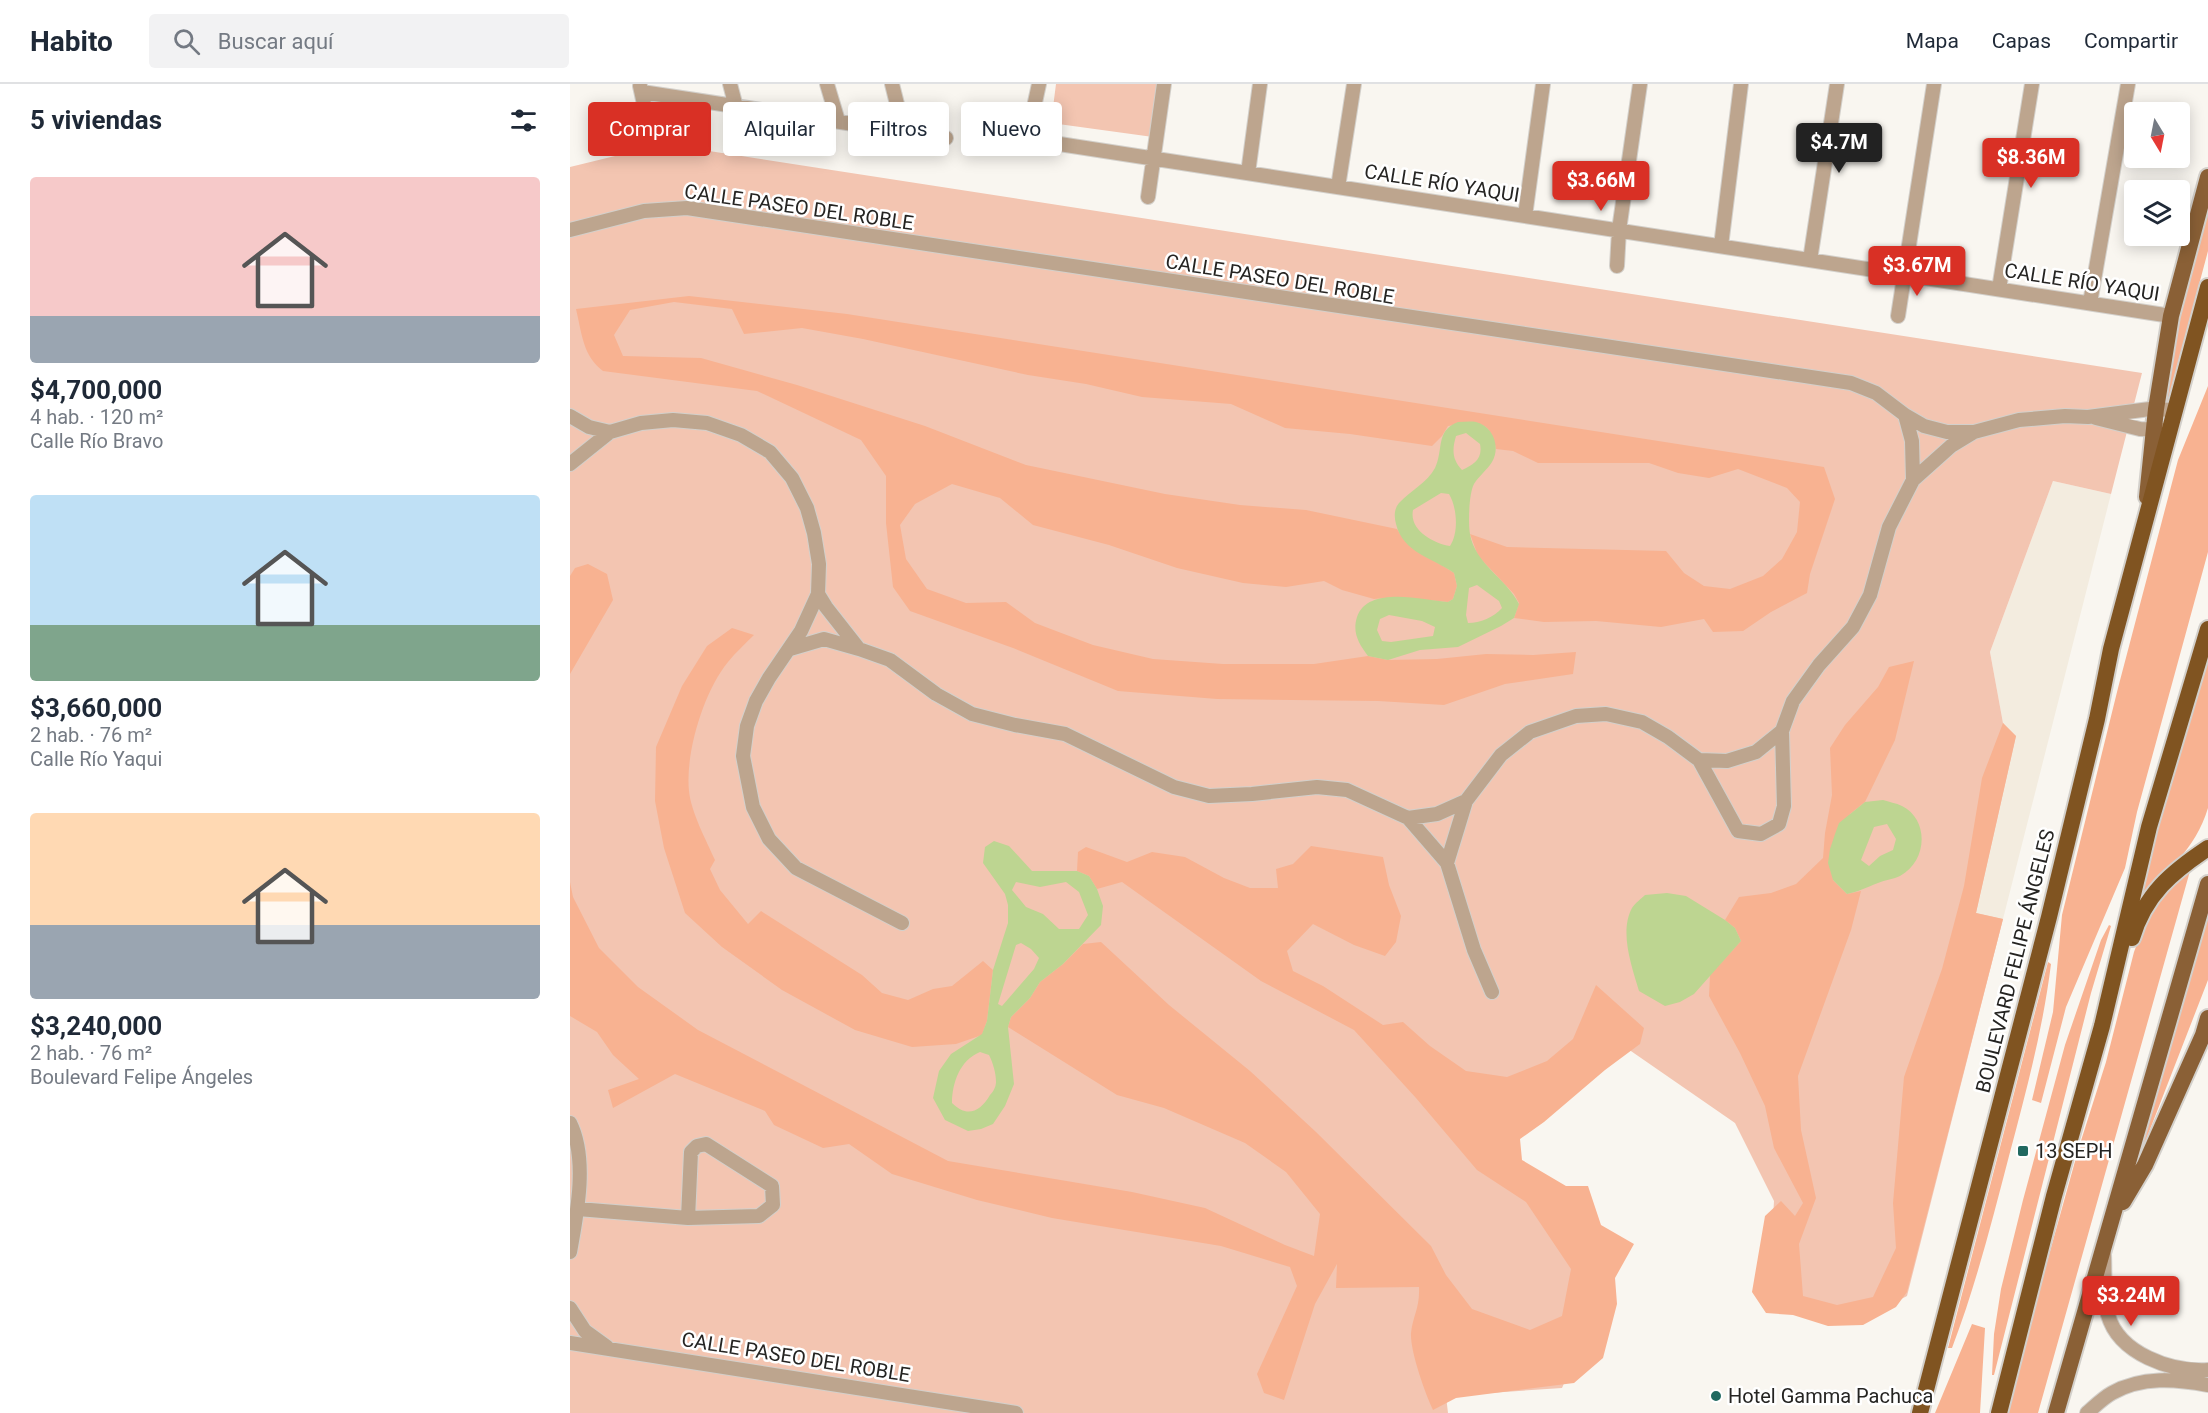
<!DOCTYPE html>
<html lang="es">
<meta charset="utf-8">
<style>
body{margin:0;font-family:Roboto,sans-serif;background:#f2f2f3;color:#1f2937;height:100vh;display:flex;flex-direction:column;font-size:22px;white-space:nowrap}
*{box-sizing:border-box;margin:0}
p{font-size:20px;color:#747a83}
.icon{flex:none;width:33px;height:33px;fill:none;stroke:currentColor;stroke-width:2;stroke-linecap:round;stroke-linejoin:round}
.map{position:relative;flex:1;overflow:hidden}
.side{display:flex;flex-direction:column;background:#fff;width:570px}
.side>*{flex:none}
.guide{position:absolute;left:18px;top:18px;width:570px;height:54px;display:flex;gap:12px}
.needle{width:39px;rotate:170deg}
.tools{position:absolute;left:1554px;top:18px;display:grid;gap:12px}
.tools a{display:grid;place-items:center;width:66px;height:66px;border-radius:6px;background:#fff;box-shadow:0 3px 15px #0003;font-size:30px}
.price{position:absolute;translate:-50% -51px;padding:0 14px;border-radius:6px;background:#d93025;color:#fff;font-size:20px;line-height:39px;filter:drop-shadow(0 2px 3px #0008)}
.price::after{content:'';position:absolute;left:50%;top:36px;width:18px;height:14px;margin-left:-9px;background:inherit;clip-path:polygon(0 0,100% 0,50% 100%)}
.price.active{background:#222;color:#fff}
ul{padding:0;list-style:none}
li{display:grid;align-content:center;gap:12px;height:318px;padding:0 30px}
li span{display:grid;place-items:center;height:186px;border-radius:6px;color:#555}
li>.icon{margin-inline-start:auto}
span .icon{width:108px;height:108px;fill:#fffc;stroke-width:1}
li b{font-size:26px}
h2{display:flex;justify-content:space-between;align-items:center;height:72px;padding:0 30px;font-size:26px}
.pill{padding:0 21px;border-radius:6px;background:#fff;box-shadow:0 3px 15px #0003;font-size:21px;line-height:54px}
.pill.active{background:#d93025;color:#fff}
header{display:flex;align-items:center;gap:36px;box-sizing:border-box;height:84px;padding:0 30px;background:#fff;border-bottom:2px solid #e0e1e3}
header strong{font-size:28px}
nav{display:flex;gap:33px;margin-inline-start:auto;font-size:21px}
.search{width:420px;height:54px;background:#f2f2f3;display:flex;align-items:center;gap:15px;box-sizing:border-box;padding:0 21px;border-radius:6px;color:#747a83;font-size:22px}
main{display:flex;flex:1;min-height:0}
.map>svg:first-child{display:block}
.built{fill:#f3ecdf}
.green{fill:#f3c5b1}
.forest{fill:#f8b291}
.water{fill:#bdd591;fill-rule:evenodd}
.lines{fill:none;stroke-linecap:round;stroke-linejoin:round}
.minor-casing{stroke:#d3d0cb;stroke-width:16}
.primary-casing{stroke:#d3d0cb;stroke-width:20}
.trunk-casing{stroke:#d3d0cb;stroke-width:20}
.minor{stroke:#bda58e;stroke-width:14}
.primary{stroke:#8a6036;stroke-width:16}
.trunk{stroke:#805421;stroke-width:16}
.poi-dot{fill:#216960;stroke:#fff;stroke-width:2}
.labels{text-anchor:middle;stroke-width:5;stroke-linejoin:round;paint-order:stroke}
.street-label{font-size:20px;fill:#252422;stroke:#fff}
.poi-label{font-size:20px;fill:#252422;stroke:#fff;text-anchor:start}
</style>
<header>
<strong>Habito</strong>
<div class="search"><svg class="icon" aria-label="search" viewBox="0 0 24 24"><circle cx="10" cy="10" r="6"/><path d="M15 15l6 6"/></svg>Buscar aquí</div>
<nav><a>Mapa</a><a>Capas</a><a>Compartir</a></nav>
</header>
<main>
<section class="side">
<h2>5 viviendas<svg class="icon" aria-label="filters" viewBox="0 0 24 24"><path d="M4 7h16M4 17h16"/><circle cx="9" cy="7" r="2"/><circle cx="15" cy="17" r="2"/></svg></h2>
<ul>
<li><span style="background:linear-gradient(#f6c9c9 75%,#9aa5b1 0)"><svg class="icon" aria-label="home" viewBox="0 0 24 24"><path d="M3 11l9-7 9 7M6 9v11h12V9"/></svg></span><div><b>$4,700,000</b><p>4 hab. · 120 m²</p><p>Calle Río Bravo</p></div></li>
<li><span style="background:linear-gradient(#bfe0f5 70%,#7fa58c 0)"><svg class="icon" aria-label="home" viewBox="0 0 24 24"><path d="M3 11l9-7 9 7M6 9v11h12V9"/></svg></span><div><b>$3,660,000</b><p>2 hab. · 76 m²</p><p>Calle Río Yaqui</p></div></li>
<li><span style="background:linear-gradient(#ffd9b3 60%,#9aa5b1 0)"><svg class="icon" aria-label="home" viewBox="0 0 24 24"><path d="M3 11l9-7 9 7M6 9v11h12V9"/></svg></span><div><b>$3,240,000</b><p>2 hab. · 76 m²</p><p>Boulevard Felipe Ángeles</p></div></li>
</ul>
</section>
<div class="map">
<svg width="1638" height="1329" viewBox="0 0 1638 1329">
<rect width="100%" height="100%" fill="#f9f6f0"/>
<path class="built" d="M1483,397l58,13 -108,425 -27,-6 40,-177 -13,-13 -13,-71z"/>
<path class="green" d="M486,0h104l-7,53 -102,-14z
M94,60l1478,229 -31,121 -58,-13 -63,171 13,71 13,13 -40,177 27,6 -96,377 -46,24 -92,-33 5,-86 -39,-78 -107,-74 -115,92 3,21 72,43 -12,151 -14,32 -116,8 2,17h-878v-1246z"/>
<path class="forest" d="M1638,108v59l-41,153h-6l15,-88z
M119,212l158,18 977,153 11,32 -25,75 -3,19 -36,19 -28,19 -30,1 -9,-13 -43,8 -65,-6 -52,1 -30,-4 5,-15 -5,-9 -36,-38 -8,-22 37,13 159,4 18,22 20,13 26,3 33,-13 19,-17 15,-27 3,-30 -13,-14 -49,-19 -29,9 -31,-5 -29,-10h-111l-25,-12 -17,-2c-6,-32 -22,-27 -48,-23l-6,10 -10,10 -82,-12 -65,-6 -54,-24 -89,-7 -56,-13 -58,-9 -165,-36 -61,-11 -58,6 -12,-25 -58,-7 -44,8 -16,25 9,21 78,2 96,27 128,41 101,39 139,29 75,11 66,5 91,19c15,25 35,28 57,44l3,13 -4,13 -5,3 -51,-5 -23,2 -32,-9 -18,-9 -38,6 -43,-4 -66,-15 -68,-23 -76,-20 -33,-27 -48,-14 -37,20 -15,21 6,34 21,30 39,14 40,-1 29,21 58,22 60,14 70,5h91l54,-8 20,4 49,-1 49,-5 47,1 43,-3 -3,22 -68,10 -61,21 -66,-4 -161,-2 -99,-8 -105,-43 -103,-37 -17,-24 -7,-64v-47l-25,-36 -104,-49 -154,-20c-20,-15 -21,-37 -27,-62z
M1638,302v166l-71,260 -12,56 -59,139 -25,96 -9,-3 21,-88 9,-97 56,-227 60,-228z
M18,480l19,10 6,26 -43,74v-98l5,-8z
M162,544l22,7c-9,9 -18,17 -26,27 -24,29 -43,91 -39,129 2,21 17,49 26,69l-5,9 10,21 28,34 13,-13 101,64 20,18 26,7 25,-11 19,-3 31,-25 10,9 -6,51 -5,14 -26,9 -44,3 -57,-17 -73,-40 -60,-43 -37,-34 -21,-65 -9,-47 1,-54 26,-61 25,-40z
M1638,555v169c-13,43 -41,61 -69,95l11,-47z
M1344,577l-19,79 -30,62 -15,12 -17,66 14,14 14,-3 -10,39 -53,146 3,54 15,68 -17,46 4,52 34,9 36,-8 23,-49 -3,-45 11,-126 38,-108 22,-83 18,-108 21,-55 13,13 -40,177 27,6 -96,373 -11,15 -33,18 -35,1 -35,-11 -27,-2 -14,-21 13,-76 16,-15 14,15 8,-13 -29,-55 -9,-42 -25,-53 -31,-57 1,-21 31,-34 -6,-13 -10,-8 14,-23 32,-4 25,-9 27,-26 2,-25 7,-38 -2,-47 15,-23 33,-38 11,-20z
M741,762l72,11 6,28 12,31 -5,26 -11,14 -31,-11 -41,-21 -26,27 6,20 30,15 60,39 20,-3 27,24 36,25 41,6 40,-16 26,-22 23,-54 48,43 -4,16 -35,26 -61,52 -24,17 2,21 44,26h22l13,39 33,19 -19,34 2,26 -14,54 -29,25 -118,15 -23,12c-8,-17 -23,-59 -22,-77 2,-18 9,-25 8,-46l-83,1 1,-24 -22,40 -31,96 -20,-7 -7,-19 40,-88 -7,-19 -69,-21 -169,-28 -75,-18 -85,-26 -43,-30 -26,4 -49,-23 -9,-14 -90,-37 -62,34 -5,-18 31,-11 -26,-24 -16,-23 -27,-16v-134l3,15 26,51 39,39 60,43 250,131 184,31 73,16 80,37 29,11 6,-42 -34,-42 -41,-29 -81,-35 -47,-13 -109,-68 3,-10 19,-19 10,-16 23,-18 20,-20 18,-2 68,63 81,66 66,61 115,114 15,29 26,34 58,21 32,-14 9,-47 -45,-67 -49,-32 -61,-72 -62,-68 -93,-49 -139,-99 -25,7 -8,-13 -12,-5 1,-19 8,-5 41,15 25,-10 33,5 39,21 26,10h28l-2,-19 17,-5z
M1620,787l-152,542h-33l74,-266 27,-85 28,-110 8,-22 11,-19 16,-21z
M1638,819v77l-66,170 -6,-2z
M1539,841l2,1 -20,67 -97,382h-2l2,-41 7,-45 22,-89 42,-155 36,-105z
M1478,878l3,2c-8,65 -25,128 -42,192 -17,65 -33,129 -57,192h-4z
M1402,1240l13,4 -5,85h-45z"/>
<path class="water" d="M888,338c6,0 12,-1 18,0 17,4 25,25 16,40 -5,8 -13,14 -18,22 -5,9 -6,39 -4,50 5,30 36,44 49,70l-5,14 -13,8 -43,21 -38,3 -32,10 -20,-4c-9,-12 -16,-23 -11,-39 11,-32 66,-17 91,-15l5,-3 4,-13 -3,-13c-21,-15 -51,-20 -58,-49 -2,-7 -2,-15 3,-21 12,-13 28,-20 36,-35 9,-19 0,-37 23,-46zM896,349l14,11c3,15 -6,20 -18,26 -10,-11 -10,-20 -6,-34zM871,409l8,1c8,13 10,39 1,52 -17,-3 -41,-16 -37,-36zM907,501l22,16 3,7c-8,9 -22,15 -34,15l-2,-8 3,-27zM819,531l33,6 13,6 -2,9 -42,6 -9,-1 -5,-11 3,-11z
M1313,716c6,2 13,3 19,6 28,14 25,56 -2,70 -6,3 -15,4 -22,7 -11,4 -20,9 -31,11l-14,-14 -5,-17 2,-14 5,-15 4,-11 26,-21zM1317,740l9,15 -3,11 -13,6 -11,10 -8,-6 13,-33z
M424,757l15,5 23,25h45l12,5 8,13 6,17 -2,19 -38,39 -23,18 -10,16 -19,19 -3,10 6,57 -9,22 -12,18 -12,5 -13,2 -23,-11 -12,-22 6,-27 12,-17 31,-20 5,-13 6,-51 15,-47v-18l-3,-11 -22,-31 2,-16zM446,798l24,5 26,-5 13,10 9,23 -9,14h-20l-16,-15 -17,-7 -14,-17zM451,859l10,6 8,9 -5,11 -32,37 -4,-2 18,-59zM410,968l9,3c4,8 7,18 7,27 0,5 -3,10 -6,13 -10,17 -23,23 -38,8 0,-20 8,-43 28,-51z
M1097,809l19,3 39,24 10,8 6,13 -47,53 -14,8 -15,4 -26,-15c-7,-24 -20,-59 -7,-83 3,-5 9,-9 13,-13z"/>
<g class="lines">
<g class="minor-casing">
<path id="minor" d="M160,0l6,23
M257,0l11,37
M322,0l12,48
M469,0l-12,55 1144,177
M70,2l8,36
M72,8l304,46
M678,89l12,-89
M768,103l16,-103
M578,113l16,-113
M955,132l18,-132
M0,146l74,-19 43,-3 1164,175 25,10 29,22 19,11 23,6h27
M1151,162l20,-162
M1240,176l27,-176
M1047,182l2,-36 21,-146
M1429,205l33,-205
M1520,219l38,-219
M1328,232l36,-232
M1335,331l7,26 1,39
M0,332l19,11 21,5
M1526,334l44,11 22,1
M0,380l40,-32 31,-9 32,-3 34,3 34,12 29,17 22,26 15,30 7,25 5,31 -1,30 8,13 33,42 31,11 46,34 36,20 43,11 50,9 109,53 35,9 43,-2 65,-7 30,3 61,28 29,-4 29,-13 35,-46 29,-23 46,-16 30,-2 36,8 26,15 31,23 28,1 29,-9 26,-21 11,-30 26,-36 34,-38 17,-32 19,-68 24,-47 38,-34 23,-14 45,-12 46,-4 23,1 62,-8 24,1
M248,510l-17,37 -32,47 -13,23 -9,25 -4,30 10,51 16,32 27,29 106,55
M220,565l34,-10 35,10
M1129,676l39,71 23,3 18,-10 5,-18 -2,-75
M838,734l39,45 27,87 18,42
M877,779l19,-62
M0,1039c18,36 7,91 0,129
M8,1125l110,9 71,-2 14,-11 -1,-19 -66,-42 -9,2 -6,6 -3,66
M1534,1170c1,19 -1,42 4,61 11,39 63,57 100,55
M0,1224l15,23 22,16
M0,1259l446,70
M1517,1329c8,-7 16,-15 25,-20 30,-17 64,-14 96,-8"/>
</g>
<g class="primary-casing">
<path id="primary" d="M1577,413l9,-88 15,-93 37,-139
M1553,1118l22,-37 58,-130 5,-17
M1486,1329l152,-529"/>
</g>
<g class="trunk-casing">
<path id="trunk" d="M1562,854c13,-44 40,-66 76,-90
M1350,1329l129,-496 48,-198 14,-70 97,-362
M1429,1329l55,-217 48,-170 47,-199 59,-198"/>
</g>
<use href="#minor" class="minor"/>
<use href="#primary" class="primary"/>
<use href="#trunk" class="trunk"/>
</g>
<g class="poi-dot">
<rect x="1447" y="1061" width="12" height="12" rx="3"/>
<circle cx="1146" cy="1312" r="6"/>
</g>
<g class="labels">
<g class="street-label">
<text transform="translate(872 99) rotate(9)" y="7">CALLE RÍO YAQUI</text>
<text transform="translate(229 123) rotate(8)" y="7">CALLE PASEO DEL ROBLE</text>
<text transform="translate(710 195) rotate(9)" y="7">CALLE PASEO DEL ROBLE</text>
<text transform="translate(1512 198) rotate(9)" y="7">CALLE RÍO YAQUI</text>
<text transform="translate(1445 877) rotate(-76)" y="7">BOULEVARD FELIPE ÁNGELES</text>
<text transform="translate(226 1273) rotate(9)" y="7">CALLE PASEO DEL ROBLE</text>
</g>
<g class="poi-label">
<text x="1465" y="1074">13 SEPH</text>
<text x="1158" y="1319">Hotel Gamma Pachuca</text>
</g>
</g>
</svg>
<div class="tools">
<a><svg class="needle" viewBox="-14 -14 28 28"><path d="M0-13l5 13h-10z" fill="#e53935"/><path d="M0 13l5-13h-10z" fill="#747a83"/></svg></a>
<a><svg class="icon" aria-label="layers" viewBox="0 0 24 24"><path d="M12 4l9 5-9 5-9-5zM3 14l9 5 9-5"/></svg></a>
</div>
<b class="price active" style="left:1269px;top:90px">$4.7M</b>
<b class="price" style="left:1461px;top:105px">$8.36M</b>
<b class="price" style="left:1031px;top:128px">$3.66M</b>
<b class="price" style="left:1347px;top:213px">$3.67M</b>
<b class="price" style="left:1561px;top:1243px">$3.24M</b>
<div class="guide">
<a class="pill active">Comprar</a>
<a class="pill">Alquilar</a>
<a class="pill">Filtros</a>
<a class="pill">Nuevo</a>
</div>
</div>
</main>
